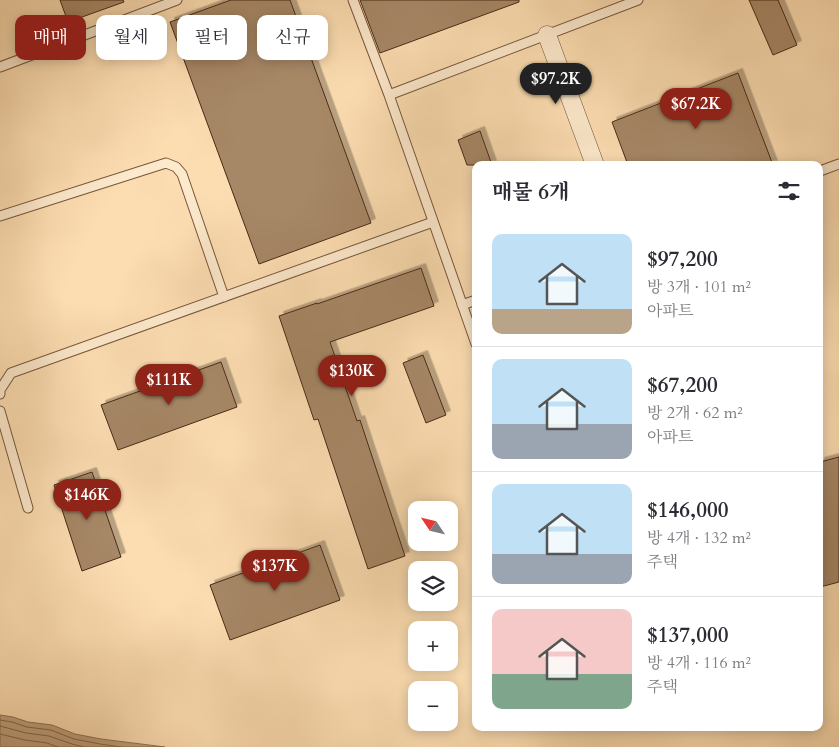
<!DOCTYPE html>
<html lang="ko">
<meta charset="utf-8">
<style>
body{margin:0;font-family:Cardo,"Noto Serif KR",serif;background:#f2f2f3;color:#2b2b33;height:100vh;display:flex;flex-direction:column;font-size:19px;white-space:nowrap}
*{box-sizing:border-box;margin:0}
p{font-size:16px;color:#7c7c81}
.icon{flex:none;width:28px;height:28px;fill:none;stroke:currentColor;stroke-width:2;stroke-linecap:round;stroke-linejoin:round}
.map{position:relative;flex:1;overflow:hidden}
.sheet{position:absolute;left:472px;top:161px;width:351px;height:570px;display:flex;flex-direction:column;background:#fff;border-radius:10px;box-shadow:0 2px 12px #0003}
.sheet>*{flex:none}
.hud{position:absolute;left:15px;top:15px;width:382px;height:45px;display:flex;gap:10px}
.needle{width:32px;rotate:305deg}
.tools{position:absolute;left:408px;top:501px;display:grid;gap:10px}
.tools a{display:grid;place-items:center;width:50px;height:50px;border-radius:10px;background:#fff;box-shadow:0 2px 12px #0003;font-size:25px}
.price{position:absolute;translate:-50% -42px;padding:0 11px;border-radius:18px;background:#8f2418;color:#fff;font-size:16px;line-height:32px;filter:drop-shadow(0 1px 2px #0008)}
.price::after{content:'';position:absolute;left:50%;top:30px;width:15px;height:11px;margin-left:-8px;background:inherit;clip-path:polygon(0 0,100% 0,50% 100%)}
.price.on{background:#222;color:#fff}
ul{padding:0;list-style:none}
li{display:flex;align-items:center;gap:15px;height:125px;padding:0 20px}
li+li{border-top:1px solid #e1e1e2}
li span{display:grid;place-items:center;flex:none;width:140px;height:100px;border-radius:10px;color:#555}
li>.icon{margin-inline-start:auto}
span .icon{width:60px;height:60px;fill:#fffc;stroke-width:1}
li b{font-size:21px}
h2{display:flex;justify-content:space-between;align-items:center;height:60px;padding:0 20px;font-size:21px}
.tag{padding:0 18px;border-radius:10px;background:#fff;box-shadow:0 2px 12px #0003;font-size:18px;line-height:45px}
.tag.on{background:#8f2418;color:#fff}
.map>svg:first-child{display:block}
.water{fill:#bfa07c;stroke:#907152}
.lines{fill:none;stroke-linecap:round;stroke-linejoin:round}
.shore{stroke:#846548;stroke-width:1}
.building{fill:#a68766;stroke:#492a14;filter:url(#shadow)}
.service-casing{stroke:#76573b;stroke-width:11}
.minor-casing{stroke:#76573b;stroke-width:19}
.service{stroke:#fde9cc;stroke-width:9}
.minor{stroke:#fde9cc;stroke-width:18}
</style>
<div class="map">
<svg width="839" height="747" viewBox="0 0 839 747">
<defs>
<filter id="shadow"><feDropShadow dx="4.5" dy="-4.5" stdDeviation="0" flood-color="#0004"/></filter>
</defs>
<rect width="100%" height="100%" fill="#fcddb1"/>
<filter id="stains"><feTurbulence type="fractalNoise" baseFrequency=".004" numOctaves="4"/><feColorMatrix values="0 0 0 0 .2 0 0 0 0 .09 0 0 0 0 .02 0 0 0 .5 -.17"/></filter>
<radialGradient id="worn" r=".72"><stop offset=".6" stop-color="#630" stop-opacity="0"/><stop offset="1" stop-color="#630" stop-opacity=".3"/></radialGradient>
<path class="water" d="M0,715l13,2 15,5 24,3 23,9 26,5 64,8h-165z"/>
<g class="lines">
<path class="shore" d="M0,720l12,2 15,5 24,3 23,9 26,5 21,3
M0,726l26,7 23,3 23,8 12,3
M0,734l25,6 22,3 11,4"/>
</g>
<path class="building" d="M60,0h63l1,2 -56,20z
M231,0h59l81,223 -112,41 -89,-242z
M360,0h159v2l-139,51z
M749,0h29l19,45 -24,10z
M738,73l35,92h-145l-16,-43z
M480,131l12,34h-25l-9,-25z
M421,268l13,38 -104,36 27,79 3,-1 45,136 -37,13 -50,-150 -4,1 -35,-104 38,-13v1z
M423,355l23,60 -20,8 -23,-60z
M221,362l16,45 -119,43 -17,-45z
M839,457v125l-19,5v-125z
M92,472l29,85 -39,14 -28,-86z
M320,545l20,55 -110,40 -20,-55z"/>
<g class="lines">
<g class="service-casing">
<path id="service" d="M353,0l36,95 87,249
M0,67l177,-67
M389,95l249,-95
M820,171l19,-7
M0,216l166,-53 10,4 6,7 42,123
M462,305l14,-5
M0,394v-4l11,-17 422,-151
M0,411l28,97"/>
</g>
<g class="minor-casing">
<path id="minor" d="M547,35l48,130"/>
</g>
<use href="#service" class="service"/>
<use href="#minor" class="minor"/>
</g>
<rect width="100%" height="100%" filter="url(#stains)"/>
<rect width="100%" height="100%" fill="url(#worn)"/>
</svg>
<div class="tools">
<a><svg class="needle" viewBox="-14 -14 28 28"><path d="M0-13l5 13h-10z" fill="#e53935"/><path d="M0 13l5-13h-10z" fill="#7c7c81"/></svg></a>
<a><svg class="icon" aria-label="layers" viewBox="0 0 24 24"><path d="M12 4l9 5-9 5-9-5zM3 14l9 5 9-5"/></svg></a>
<a>+</a>
<a>−</a>
</div>
<b class="price on" style="left:556px;top:105px">$97.2K</b>
<b class="price" style="left:696px;top:130px">$67.2K</b>
<b class="price" style="left:352px;top:397px">$130K</b>
<b class="price" style="left:169px;top:406px">$111K</b>
<b class="price" style="left:87px;top:521px">$146K</b>
<b class="price" style="left:275px;top:592px">$137K</b>
<div class="hud">
<a class="tag on">매매</a>
<a class="tag">월세</a>
<a class="tag">필터</a>
<a class="tag">신규</a>
</div>
<section class="sheet">
<h2>매물 6개<svg class="icon" aria-label="filters" viewBox="0 0 24 24"><path d="M4 7h16M4 17h16"/><circle cx="9" cy="7" r="2"/><circle cx="15" cy="17" r="2"/></svg></h2>
<ul>
<li><span style="background:linear-gradient(#bfe0f5 75%,#b9a48a 0)"><svg class="icon" aria-label="home" viewBox="0 0 24 24"><path d="M3 11l9-7 9 7M6 9v11h12V9"/></svg></span><div><b>$97,200</b><p>방 3개 · 101 m²</p><p>아파트</p></div></li>
<li><span style="background:linear-gradient(#bfe0f5 65%,#9aa5b1 0)"><svg class="icon" aria-label="home" viewBox="0 0 24 24"><path d="M3 11l9-7 9 7M6 9v11h12V9"/></svg></span><div><b>$67,200</b><p>방 2개 · 62 m²</p><p>아파트</p></div></li>
<li><span style="background:linear-gradient(#bfe0f5 70%,#9aa5b1 0)"><svg class="icon" aria-label="home" viewBox="0 0 24 24"><path d="M3 11l9-7 9 7M6 9v11h12V9"/></svg></span><div><b>$146,000</b><p>방 4개 · 132 m²</p><p>주택</p></div></li>
<li><span style="background:linear-gradient(#f6c9c9 65%,#7fa58c 0)"><svg class="icon" aria-label="home" viewBox="0 0 24 24"><path d="M3 11l9-7 9 7M6 9v11h12V9"/></svg></span><div><b>$137,000</b><p>방 4개 · 116 m²</p><p>주택</p></div></li>
</ul>
</section>
</div>
